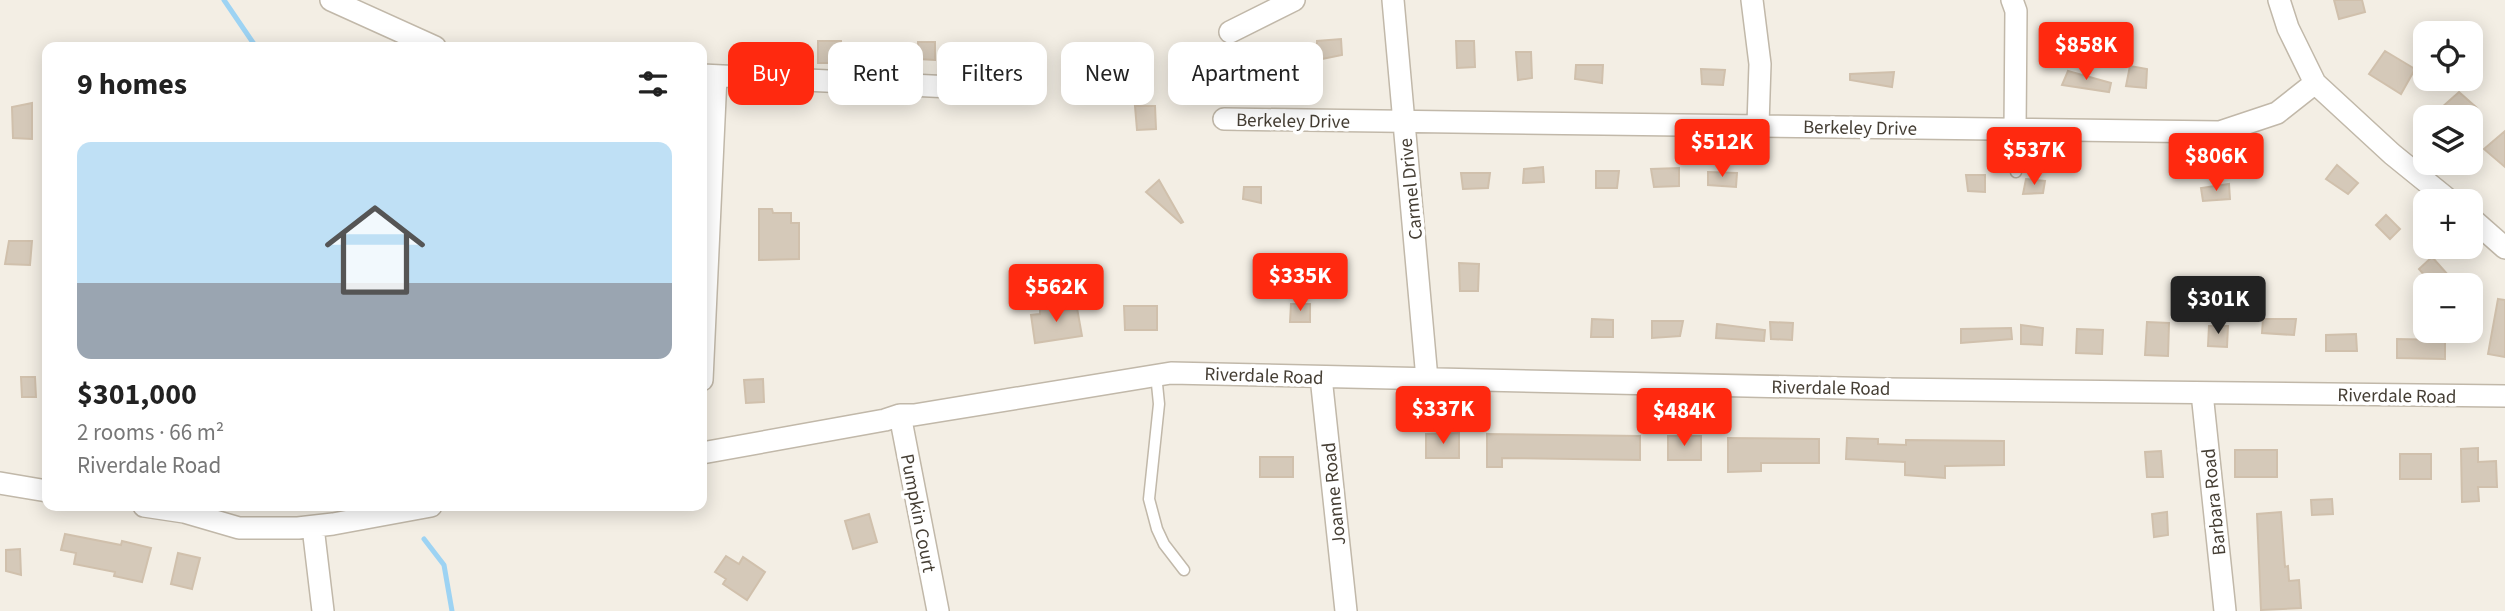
<!DOCTYPE html>
<meta charset="utf-8">
<style>
body{margin:0;font-family:"Source Sans 3",sans-serif;background:#f6f6f6;color:#222;height:100vh;display:flex;flex-direction:column;font-size:26px;white-space:nowrap}
*{box-sizing:border-box;margin:0}
p{font-size:23px;color:#767676}
.icon{flex:none;width:38px;height:38px;fill:none;stroke:currentColor;stroke-width:2;stroke-linecap:round;stroke-linejoin:round}
.map{position:relative;flex:1;overflow:hidden}
.panel{position:absolute;left:42px;top:42px;width:665px;height:469px;display:flex;flex-direction:column;background:#fff;border-radius:14px;box-shadow:0 4px 18px #0003}
.panel>*{flex:none}
.top-card{position:absolute;left:728px;top:42px;width:665px;height:63px;display:flex;gap:14px}
.tools{position:absolute;left:2413px;top:21px;display:grid;gap:14px}
.tools a{display:grid;place-items:center;width:70px;height:70px;border-radius:14px;background:#fff;box-shadow:0 4px 18px #0003;font-size:35px}
.price{position:absolute;translate:-50% -60px;padding:0 16px;border-radius:7px;background:#ff290f;color:#fff;font-size:23px;line-height:46px;filter:drop-shadow(0 2px 4px #0008)}
.price::after{content:'';position:absolute;left:50%;top:42px;width:21px;height:16px;margin-left:-10px;background:inherit;clip-path:polygon(0 0,100% 0,50% 100%)}
.price.selected{background:#222;color:#fff}
ul{padding:0;list-style:none}
li{display:grid;align-content:center;gap:14px;height:371px;padding:0 35px}
li+li{border-top:2px solid #e0e0e0}
li span{display:grid;place-items:center;height:217px;border-radius:14px;color:#555}
li>.icon{margin-inline-start:auto}
span .icon{width:126px;height:126px;fill:#fffc;stroke-width:1}
li b{font-size:30px}
h2{display:flex;justify-content:space-between;align-items:center;height:84px;padding:0 35px;font-size:30px}
.chip{padding:0 24px;border-radius:14px;background:#fff;box-shadow:0 4px 18px #0003;font-size:24px;line-height:63px}
.chip.selected{background:#ff290f;color:#fff}
.map>svg:first-child{display:block}
.lines{fill:none;stroke-linecap:round;stroke-linejoin:round}
.stream{stroke:#9dd3f3;stroke-width:5}
.building{fill:#d5c9b9;stroke:#d0c0ac;stroke-width:2}
.lane-casing{stroke:#c1b8a9;stroke-width:13}
.street-casing{stroke:#c1b8a9;stroke-width:24}
.lane{stroke:#fff;stroke-width:10}
.street{stroke:#fff;stroke-width:21}
.labels{text-anchor:middle;stroke-width:7;stroke-linejoin:round;paint-order:stroke}
.street-label{font-size:19px;fill:#453e34;stroke:#fff}
</style>
<div class="map">
<svg width="2505" height="611" viewBox="0 0 2505 611">
<rect width="100%" height="100%" fill="#f3eee4"/>
<g class="lines">
<path class="stream" d="M224,0l32,47
M424,539l20,26 8,46"/>
</g>
<path class="building" d="M2334,0h28l3,12 -26,7z
M1341,39l1,16 -25,5v-19z
M818,41h23l-1,22h-22z
M1456,41h18l1,26 -18,1z
M918,42h17v18l-17,-1z
M2385,51l30,18 -14,25 -32,-20z
M1516,52h15l1,26 -14,2z
M1576,65h27l-1,18 -27,-4z
M2130,66l17,3 -1,19 -20,-2z
M1701,69l24,1 -2,15 -21,-1z
M2068,71l43,12 -2,9 -47,-7z
M1894,72l-2,15 -42,-7v-6z
M2459,92l18,16 -11,9h-16l-10,-8z
M32,103v36l-19,-1 -1,-31z
M1135,106h20l1,23 -19,1z
M2505,131v36l-21,-18z
M2337,165l21,18 -10,11 -22,-15z
M1543,167l1,15 -21,1 1,-14z
M1679,168v18l-25,1 -3,-18z
M1596,171h23l-2,17h-21z
M1708,172l29,1 -1,14 -28,-2z
M1461,173h29l-2,15 -25,1z
M1966,175h19v17l-17,-1z
M2026,179l19,2 -2,12 -20,1z
M1159,180l24,42 -2,1 -35,-31z
M2229,184l1,15 -27,2 -2,-13z
M1244,187h17v16l-18,-4z
M759,209h13l1,4h18v10h8v36l-40,1z
M2386,215l14,14 -10,10 -14,-14z
M9,241h23l-2,24 -25,-1z
M2432,257l25,28h-24l-14,-16z
M1459,263l20,1 -1,27h-18z
M2498,299l7,1v57l-17,-3z
M1062,303l1,7 14,-2 5,28 -47,7 -4,-28 9,-1v-7z
M1291,304h19v18h-20z
M1124,306h33v24h-32z
M1592,319l21,1v17h-22z
M2263,319h33l-2,16 -32,-2z
M1652,321h31l-3,15 -28,2z
M1770,322l23,1 -1,17 -21,-1z
M2147,322l22,1 -1,33 -23,-1z
M1717,324l48,6 -1,11 -48,-3z
M2021,325l22,3 -1,17 -21,-1z
M2209,326h19l-1,21 -19,-1z
M2011,328l1,11 -51,4v-14z
M2077,329l26,1 -1,24 -26,-1z
M2356,334l1,17h-31v-16z
M2397,339l48,1v19l-48,-1z
M21,377h14l1,20h-14z
M763,379l1,23 -18,1 -2,-23z
M1459,433v25h-33v-24z
M1487,434l153,2v24l-138,-2v9h-15z
M1668,436h33v24h-33z
M1728,438l91,1v24h-58v8l-33,1z
M1847,438l31,1v5l28,1v-5l98,1v24l-59,1v12l-40,-3v-13l-59,-3z
M2478,448v14l18,-1 1,26h-19l1,14 -17,1 -1,-53z
M2235,450h42v27h-42z
M2161,451l2,26h-16l-2,-25z
M2400,454h31v25h-31z
M1260,457h33v20h-33z
M2332,499l1,15 -21,1 -1,-15z
M2167,512l1,23 -14,2 -2,-23z
M2281,512l4,55 3,-1 1,15 10,-1 2,28 -40,2 -4,-96z
M869,514l8,28 -24,7 -8,-28z
M65,534l56,11 1,-4 29,7 -9,34 -28,-6 1,-4 -41,-8 2,-11 -15,-3z
M20,549l1,26 -15,-4v-21z
M178,553l22,5 -8,31 -21,-5z
M726,556l13,8 4,-7 22,15 -18,28 -24,-16 3,-5 -11,-7z"/>
<g class="lines">
<g class="lane-casing">
<path id="lane" d="M2013,130l3,42
M1156,374l3,30 -10,95 8,30 7,15 20,26"/>
</g>
<g class="street-casing">
<path id="street" d="M331,0l104,47
M1393,0l34,379
M1752,0l8,64 -2,61
M2012,0l4,11 -1,119
M2279,0l9,28 27,55 77,71 58,47
M1230,32l64,-32
M702,75l291,14
M1224,119l996,13 57,-19 38,-30
M2471,218l34,30
M1321,377l25,234
M702,380l14,-304
M2202,393l23,218
M900,415l38,196
M702,453l183,-33 15,-5h14l257,-42 715,16 619,7
M0,483l47,8
M144,506l40,6 55,16h59l35,-4 98,-18
M313,527l10,84"/>
</g>
<use href="#lane" class="lane"/>
<use href="#street" class="street"/>
</g>
<g class="labels">
<g class="street-label">
<text transform="translate(1293 120) rotate(1)" y="7">Berkeley Drive</text>
<text transform="translate(1860 127) rotate(1)" y="7">Berkeley Drive</text>
<text transform="translate(1410 189) rotate(-96)" y="7">Carmel Drive</text>
<text transform="translate(1264 375) rotate(2)" y="7">Riverdale Road</text>
<text transform="translate(1831 387) rotate(1)" y="7">Riverdale Road</text>
<text transform="translate(2397 395) rotate(1)" y="7">Riverdale Road</text>
<text transform="translate(1333 494) rotate(-96)" y="7">Joanne Road</text>
<text transform="translate(2213 502) rotate(-96)" y="7">Barbara Road</text>
<text transform="translate(919 513) rotate(79)" y="7">Pumpkin Court</text>
</g>
</g>
</svg>
<div class="tools">
<a><svg class="icon" aria-label="locate" viewBox="0 0 24 24"><circle cx="12" cy="12" r="6"/><path d="M12 2v4M12 18v4M2 12h4M18 12h4"/></svg></a>
<a><svg class="icon" aria-label="layers" viewBox="0 0 24 24"><path d="M12 4l9 5-9 5-9-5zM3 14l9 5 9-5"/></svg></a>
<a>+</a>
<a>−</a>
</div>
<b class="price" style="left:2086px;top:82px">$858K</b>
<b class="price" style="left:1722px;top:179px">$512K</b>
<b class="price" style="left:2034px;top:187px">$537K</b>
<b class="price" style="left:2216px;top:193px">$806K</b>
<b class="price" style="left:1300px;top:313px">$335K</b>
<b class="price" style="left:1056px;top:324px">$562K</b>
<b class="price selected" style="left:2218px;top:336px">$301K</b>
<b class="price" style="left:1443px;top:446px">$337K</b>
<b class="price" style="left:1684px;top:448px">$484K</b>
<div class="top-card">
<a class="chip selected">Buy</a>
<a class="chip">Rent</a>
<a class="chip">Filters</a>
<a class="chip">New</a>
<a class="chip">Apartment</a>
</div>
<section class="panel">
<h2>9 homes<svg class="icon" aria-label="filters" viewBox="0 0 24 24"><path d="M4 7h16M4 17h16"/><circle cx="9" cy="7" r="2"/><circle cx="15" cy="17" r="2"/></svg></h2>
<ul>
<li><span style="background:linear-gradient(#bfe0f5 65%,#9aa5b1 0)"><svg class="icon" aria-label="home" viewBox="0 0 24 24"><path d="M3 11l9-7 9 7M6 9v11h12V9"/></svg></span><div><b>$301,000</b><p>2 rooms · 66 m²</p><p>Riverdale Road</p></div></li>
</ul>
</section>
</div>
